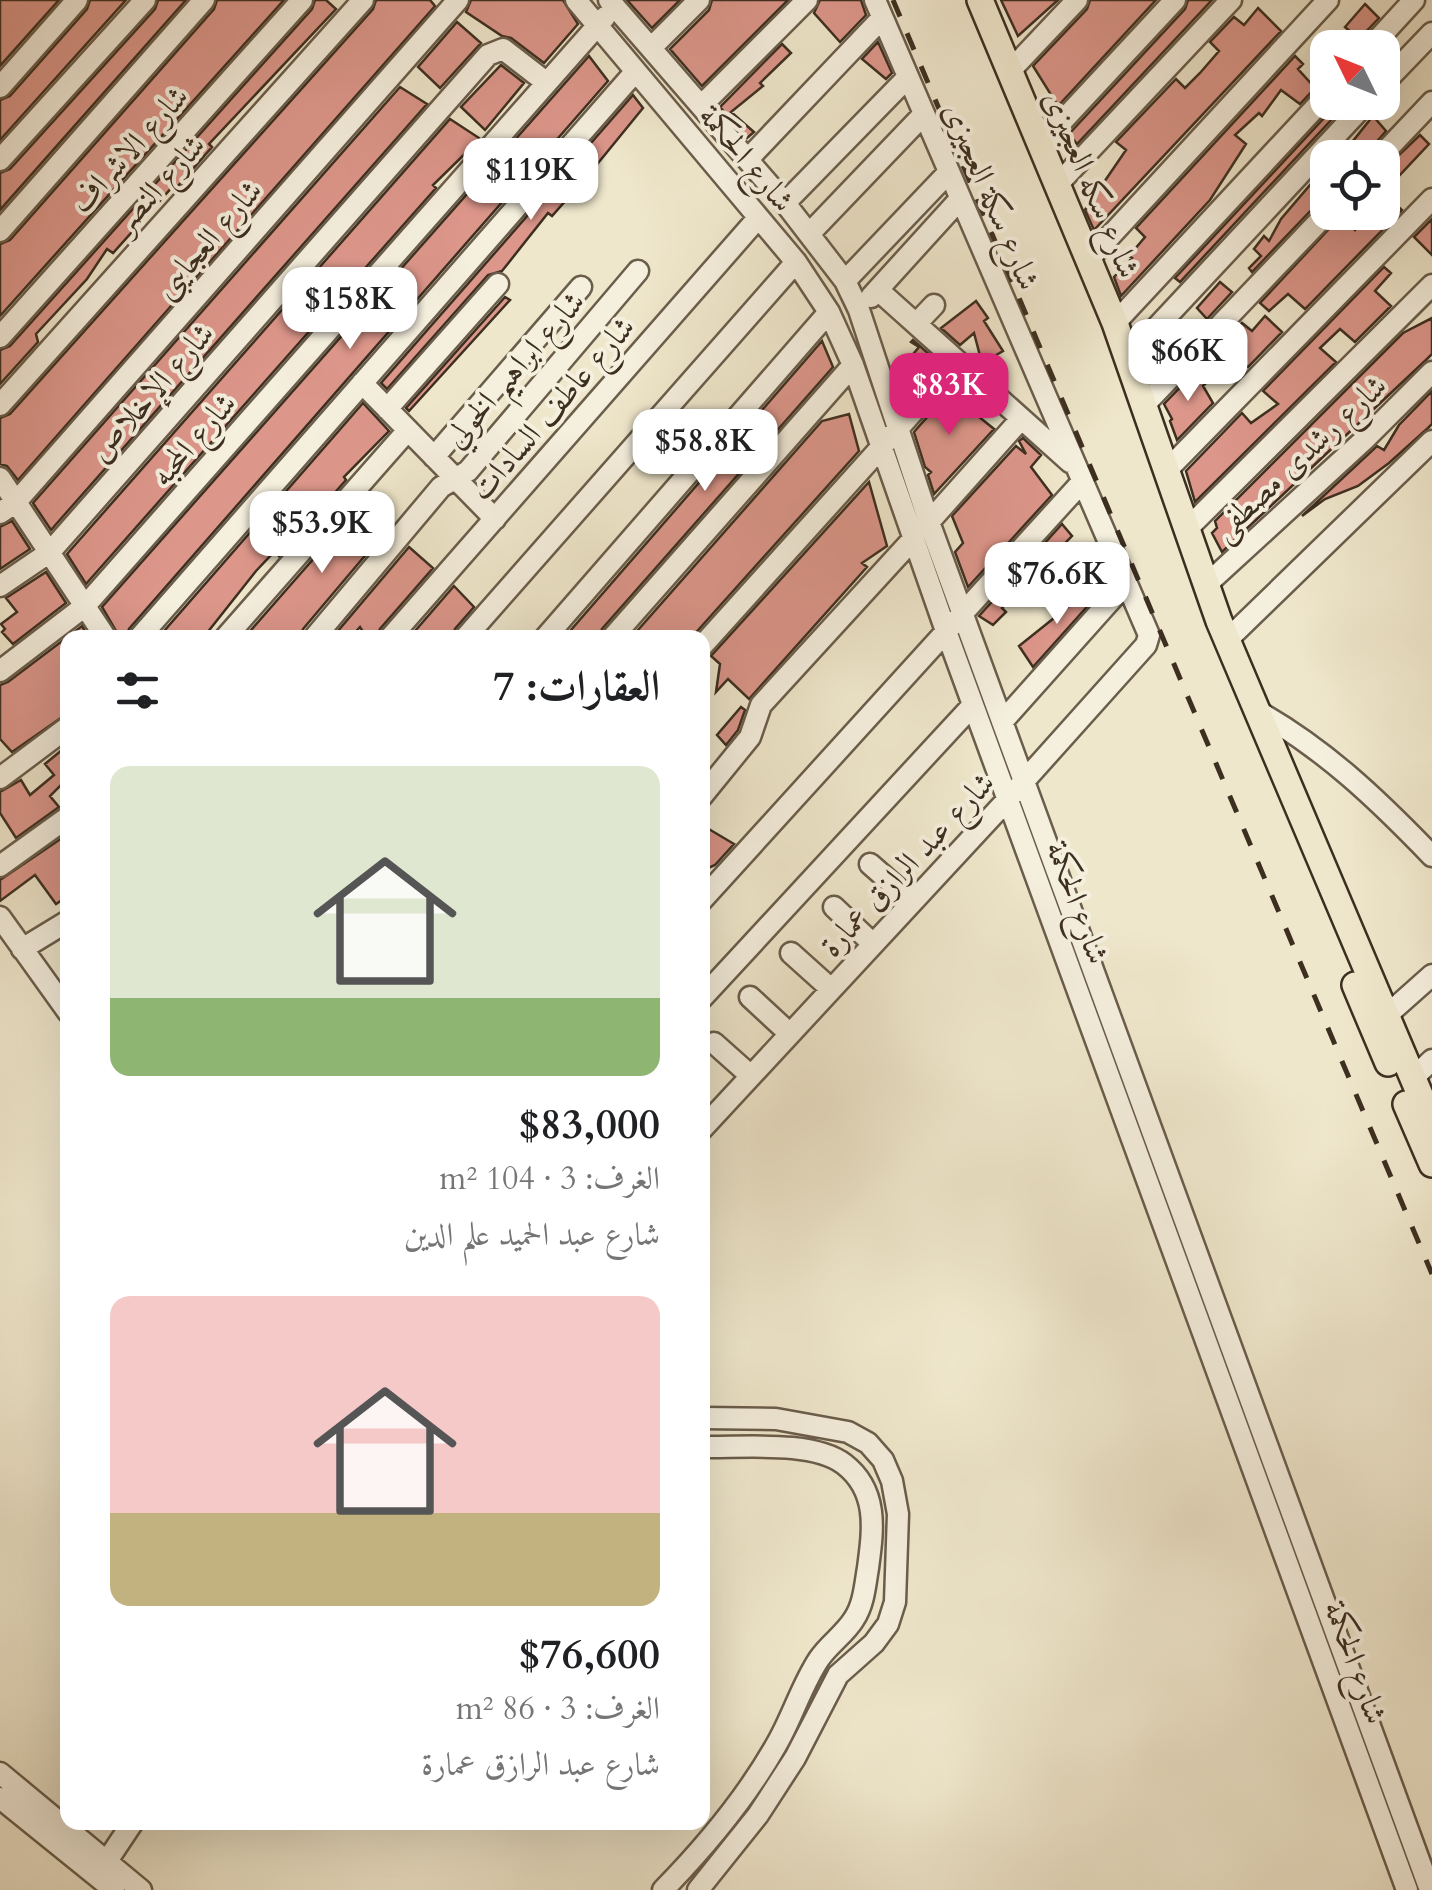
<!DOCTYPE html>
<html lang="ar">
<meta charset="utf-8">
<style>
body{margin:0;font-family:Cardo,Amiri,serif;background:#f2f2f2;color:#202124;direction:rtl;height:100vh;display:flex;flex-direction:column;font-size:38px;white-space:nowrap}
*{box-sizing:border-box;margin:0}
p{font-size:32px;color:#757577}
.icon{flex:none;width:55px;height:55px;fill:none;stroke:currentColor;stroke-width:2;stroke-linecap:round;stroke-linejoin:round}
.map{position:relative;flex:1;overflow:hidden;direction:ltr}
.panel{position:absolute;left:60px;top:630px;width:650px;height:1200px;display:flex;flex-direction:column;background:#fff;border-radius:20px;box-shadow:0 10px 40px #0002;direction:rtl}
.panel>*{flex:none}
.needle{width:65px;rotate:313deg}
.tools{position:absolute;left:1310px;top:30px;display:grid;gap:20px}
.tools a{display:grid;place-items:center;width:90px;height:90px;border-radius:20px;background:#fff;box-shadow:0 10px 40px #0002;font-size:50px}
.price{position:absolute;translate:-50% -85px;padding:0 22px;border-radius:20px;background:#fff;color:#222;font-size:32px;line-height:65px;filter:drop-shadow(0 2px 5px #0008)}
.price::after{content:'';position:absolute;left:50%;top:60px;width:30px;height:22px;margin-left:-15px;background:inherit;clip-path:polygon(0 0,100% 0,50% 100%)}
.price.selected{background:#db2777;color:#fff}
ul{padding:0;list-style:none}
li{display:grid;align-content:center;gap:20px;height:530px;padding:0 50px}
li span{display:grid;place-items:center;height:310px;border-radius:20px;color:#555}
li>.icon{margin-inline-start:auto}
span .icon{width:180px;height:180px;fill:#fffc;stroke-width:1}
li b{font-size:42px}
h2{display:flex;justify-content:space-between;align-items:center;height:120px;padding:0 50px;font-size:42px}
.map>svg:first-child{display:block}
.building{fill:#dc968a;stroke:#3d2f20;stroke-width:2.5}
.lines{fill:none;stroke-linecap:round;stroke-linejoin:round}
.minor-casing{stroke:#6a5d4b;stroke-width:25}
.major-casing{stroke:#3d2f20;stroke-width:30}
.minor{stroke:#f5efde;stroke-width:20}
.major{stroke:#efe7cc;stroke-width:25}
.rail{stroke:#3d2f20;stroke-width:5;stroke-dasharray:18 18;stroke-linecap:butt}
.labels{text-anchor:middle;stroke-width:8;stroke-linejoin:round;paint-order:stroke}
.street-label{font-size:32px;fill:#3d2f20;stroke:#f5efde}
</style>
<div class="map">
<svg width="1432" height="1890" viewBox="0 0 1432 1890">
<rect width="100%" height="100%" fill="#efe7cc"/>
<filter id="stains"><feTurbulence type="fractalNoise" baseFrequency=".002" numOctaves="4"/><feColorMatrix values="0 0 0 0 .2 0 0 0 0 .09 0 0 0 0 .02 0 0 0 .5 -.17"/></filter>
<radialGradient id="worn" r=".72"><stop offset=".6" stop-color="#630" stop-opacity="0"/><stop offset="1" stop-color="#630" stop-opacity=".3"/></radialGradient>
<path class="building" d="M0,0h59l-59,66z
M90,0h36l-126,140v-40l10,-4 77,-87z
M158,0h28l-186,210v-37l10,-4 145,-160z
M217,0h67l-284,316v-72l10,-4 204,-231z
M315,0h11l10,9 -127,135 3,3 -34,39 -3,-2 -62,69 -6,-4 -20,30 -51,55 2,8 -38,42v-34l10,-4 302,-337z
M376,0h54l5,6 -417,474 -11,-14 -7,-2v-46l10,-4 363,-405z
M471,0h92l15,24 -34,39 -33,-25 -9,-2 -36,-24z
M627,0h53l-28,28z
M712,0h76l-86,86 -32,-37 39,-39z
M820,0h41l5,15 -26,27 -26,-29z
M1001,0h57l-40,36z
M1090,0h66l-98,106 -25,-40 54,-57z
M1188,0h24l-135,144 -8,-10 116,-125z
M1365,4l14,14 -20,21 -14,-12z
M1258,8l23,23 -187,199 -9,-20 41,-60 -10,-8 60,-63 9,9 15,-15 19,-22 -9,-9 24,-25 10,8z
M457,22l24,21 -41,45 -22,-21z
M878,42l14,31 -6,6 -24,-20z
M782,44l9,9 -31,30 3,3 -32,26 23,20 -7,6 -27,-31z
M589,56l19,25 -479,548 -3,9h-6l-18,-31z
M1295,56l8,8 -5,5 17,19 -15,16 -19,-14 -19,26 -3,-3 -24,22 11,9 -36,56 -89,96 -7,-19 18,-19 -3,-2 16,-19 -9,-9z
M501,65l23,18 -39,47 -24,-23z
M400,87l27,17 -376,426 -18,-27z
M633,95l10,13 -53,65 -38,43 -4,-3 -46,58 -14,4 -101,114 -6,-6z
M1339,102h9l-168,180 -5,-4z
M1373,116l13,15 -20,23 -13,-13z
M450,119l29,19 -4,6 -42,41 3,3 -350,396 -19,-30z
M1420,135l9,9 -46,49 19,17 -97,99 -17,-15 -19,17 -9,-8 81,-87 14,14 14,-18h13v-41z
M1347,144l19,13v1h-32z
M1328,164v35l-10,4 -66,69 -3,-4 12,-12 -7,-7 10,-13 5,5 12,-22z
M1432,219v36l-18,-18z
M1384,267l7,6 -16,18 16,15 -36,36 -15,-13 -20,19 16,14 -141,140 -9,-31 56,-58 9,10 27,-19 -15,-13z
M1220,282l12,10 -25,27 -10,-11z
M505,297l5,3 -101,111 -3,-3z
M976,301l12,17 -4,3 19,30 -21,12 -8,-30 -14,12 -19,-17z
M1265,316l17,16 -34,35 -16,-13 4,-4 -11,-10 17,-17 10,8z
M1432,318v36l-5,5 -205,193 -10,-19 5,-5 -2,-7 188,-188z
M1190,324l6,6 -45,48 -6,-18 14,-13 5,5z
M913,340l26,23 -35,39 -8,-24 18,-3 -10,-10 15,-18 -8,-5z
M822,341l11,26 -231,262 -3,9h-35z
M1193,374l16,6 -6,6 10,17 -36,37 -7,-19 2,-2 -8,-15z
M954,387l9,17 31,25 -60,65 -6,-19 3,-3 -6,-5 -11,-35z
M1432,391v33l-4,4 -39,35 -31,23 -33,13 -23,17 75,-70 7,4 15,-25z
M363,403l26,28 -45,46 2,3 -67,76 -4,-5 -19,20 -53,67h-45z
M849,414l10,37 -168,187h-60l191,-217z
M1023,438l18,17 -10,12 21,28 -84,92 -13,-35 8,-9 -11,-27 64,-70 10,8 -7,-13z
M869,482l18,64 -25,17 5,4 -118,132 -21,-20 -12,13 4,-28 -9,-8z
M365,500l25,26 -87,103 -3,9h-56z
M12,521l18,28 -30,20v-42z
M1062,524l10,12 -70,72 4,4 -13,13 -14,-9z
M409,547l24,21 -53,61 -3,9h-10l-7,-11 -10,11h-18z
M46,572l20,31 -53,41 -11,-12 3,-3 -4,-5 16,-12 -11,-14z
M1099,582l3,8 -69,77 -14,-21z
M454,586l20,21 -19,22 -3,9h-43z
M82,626l7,12h-21v75l-56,39 -12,-13v-54l8,-3z
M741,707l4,3 -7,20 -12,15 -9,-10z
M68,745v33l-18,18 9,11 -43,31 -16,-25v-21l21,-12 9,15 24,-20 -9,-11z
M702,825l32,19 -19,21 -13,6z
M68,834v62l-12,8 -21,-29 -35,26v-21z"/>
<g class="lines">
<g class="minor-casing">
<path id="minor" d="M576,0l220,262 33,50 24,53 93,266 461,1259
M609,0l176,203 60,78 14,29 70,212 501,1368
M651,48l48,-48
M1370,48l44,-48
M1010,71l67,-71
M1382,85l50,-52
M0,87l77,-87
M702,105l105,-105
M1041,144l134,-144
M1379,158l53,-56
M748,159l134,-141
M0,160l145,-160
M1058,184l173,-184
M785,203l123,-126
M0,231l204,-231
M810,233l114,-119
M1089,259l239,-259
M845,281l104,-109
M878,290l192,172
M871,297l89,-98
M1115,323l213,-229
M916,324l18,-19
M0,337l302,-337
M1128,358l239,-256
M362,383l133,136
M1145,404l183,-192
M0,405l363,-405
M387,409l111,-125
M434,457l147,-170
M1168,469l264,-270
M0,478l106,160
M0,513l16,-11 442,-502
M929,522l92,-103
M1188,528l244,-243
M1207,584l157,-144 68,-68
M0,586l50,-34 438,-497 15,-6 44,34
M139,638l496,-566
M225,638l183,-208
M314,638l127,-151 27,-16 170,-200
M390,638l368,-420
M465,638l331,-376
M545,638l284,-326
M612,638l241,-273
M1227,640l205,-199
M702,646l256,-284
M0,671l85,-65 520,-589
M1257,711c68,38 121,89 175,145
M1002,722l124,-139
M0,778l68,-51
M702,796l48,-59 11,-32 153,-167
M870,864l42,37
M0,866l68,-49
M702,900l380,-418
M834,907l38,36
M0,917l68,95
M22,949l46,-28
M791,953l40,36
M750,997l40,37
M702,998l271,-293
M1386,1016l46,-41
M714,1043l37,33
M1413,1078l19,-18
M702,1129l306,-330 138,-154 3,-10 -274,-635
M0,1773l141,117
M0,1798l114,92
M101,1870l32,-48
M663,1890c43,-44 81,-89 112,-143 17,-28 26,-61 44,-88 10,-15 26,-25 35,-40 10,-15 11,-34 14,-51 5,-38 11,-77 -24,-104 -32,-24 -102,-16 -142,-17
M698,1890l60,-75 37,-57 43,-83 36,-32 14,-19 7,-22 3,-88 -6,-33 -9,-21 -15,-17 -20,-11 -72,-13 -74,-1"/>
</g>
<g class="major-casing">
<path id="major" d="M980,0l135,323 104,298 213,502
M1355,985l33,78
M1406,1104l26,60"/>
</g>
<use href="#minor" class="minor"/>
<use href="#major" class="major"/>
<path class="rail" d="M893,0l539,1274"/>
</g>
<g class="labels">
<g class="street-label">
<text transform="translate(129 149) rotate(-48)" y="11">شارع الاشراف</text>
<text transform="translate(747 158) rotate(50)" y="11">شارع الحكمة</text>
<text transform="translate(159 183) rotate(-48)" y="11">شارع النصر</text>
<text transform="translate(1092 184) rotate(67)" y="11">شارع سكه العجيزى</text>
<text transform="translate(992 196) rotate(67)" y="11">شارع سكة العجيزى</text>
<text transform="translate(208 239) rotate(-49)" y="11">شارع العجايبى</text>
<text transform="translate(514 369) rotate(-49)" y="11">شارع ابراهيم الخولي</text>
<text transform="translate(151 392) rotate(-49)" y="11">شارع الإخلاص</text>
<text transform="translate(552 408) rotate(-49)" y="11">شارع عاطف السادات</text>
<text transform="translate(193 439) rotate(-49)" y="11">شارع المحبه</text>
<text transform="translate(1299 457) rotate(-43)" y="11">شارع رشدى مصطفى</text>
<text transform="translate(907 864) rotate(-47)" y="11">شارع عبد الرازق عمارة</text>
<text transform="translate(1078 902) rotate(70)" y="11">شارع الحكمة</text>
<text transform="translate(1356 1662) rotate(70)" y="11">شارع الحكمة</text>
</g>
</g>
<rect width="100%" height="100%" filter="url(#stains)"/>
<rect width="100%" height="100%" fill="url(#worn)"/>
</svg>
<div class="tools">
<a><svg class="needle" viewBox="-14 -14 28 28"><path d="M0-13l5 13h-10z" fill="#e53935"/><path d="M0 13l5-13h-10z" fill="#757577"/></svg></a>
<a><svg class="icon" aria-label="locate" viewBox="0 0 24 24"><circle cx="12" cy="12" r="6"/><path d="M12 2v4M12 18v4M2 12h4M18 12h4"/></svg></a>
</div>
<b class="price" style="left:531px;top:223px">$119K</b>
<b class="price" style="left:350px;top:352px">$158K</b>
<b class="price" style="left:1188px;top:404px">$66K</b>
<b class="price selected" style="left:949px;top:438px">$83K</b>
<b class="price" style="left:705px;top:494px">$58.8K</b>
<b class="price" style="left:322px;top:576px">$53.9K</b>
<b class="price" style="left:1057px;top:627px">$76.6K</b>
<section class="panel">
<h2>العقارات: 7<svg class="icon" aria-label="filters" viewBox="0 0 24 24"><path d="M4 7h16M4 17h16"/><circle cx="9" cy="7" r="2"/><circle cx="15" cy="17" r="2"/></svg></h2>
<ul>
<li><span style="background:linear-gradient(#dfe7d0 75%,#8fb573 0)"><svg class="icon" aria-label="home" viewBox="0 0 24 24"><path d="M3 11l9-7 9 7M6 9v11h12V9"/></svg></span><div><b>$83,000</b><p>الغرف: 3 · 104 m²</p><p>شارع عبد الحميد علم الدين</p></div></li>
<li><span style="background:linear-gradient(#f6c9c9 70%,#c2b280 0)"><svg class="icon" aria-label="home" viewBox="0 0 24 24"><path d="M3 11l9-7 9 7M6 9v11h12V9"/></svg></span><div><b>$76,600</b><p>الغرف: 3 · 86 m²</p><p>شارع عبد الرازق عمارة</p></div></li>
</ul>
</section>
</div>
